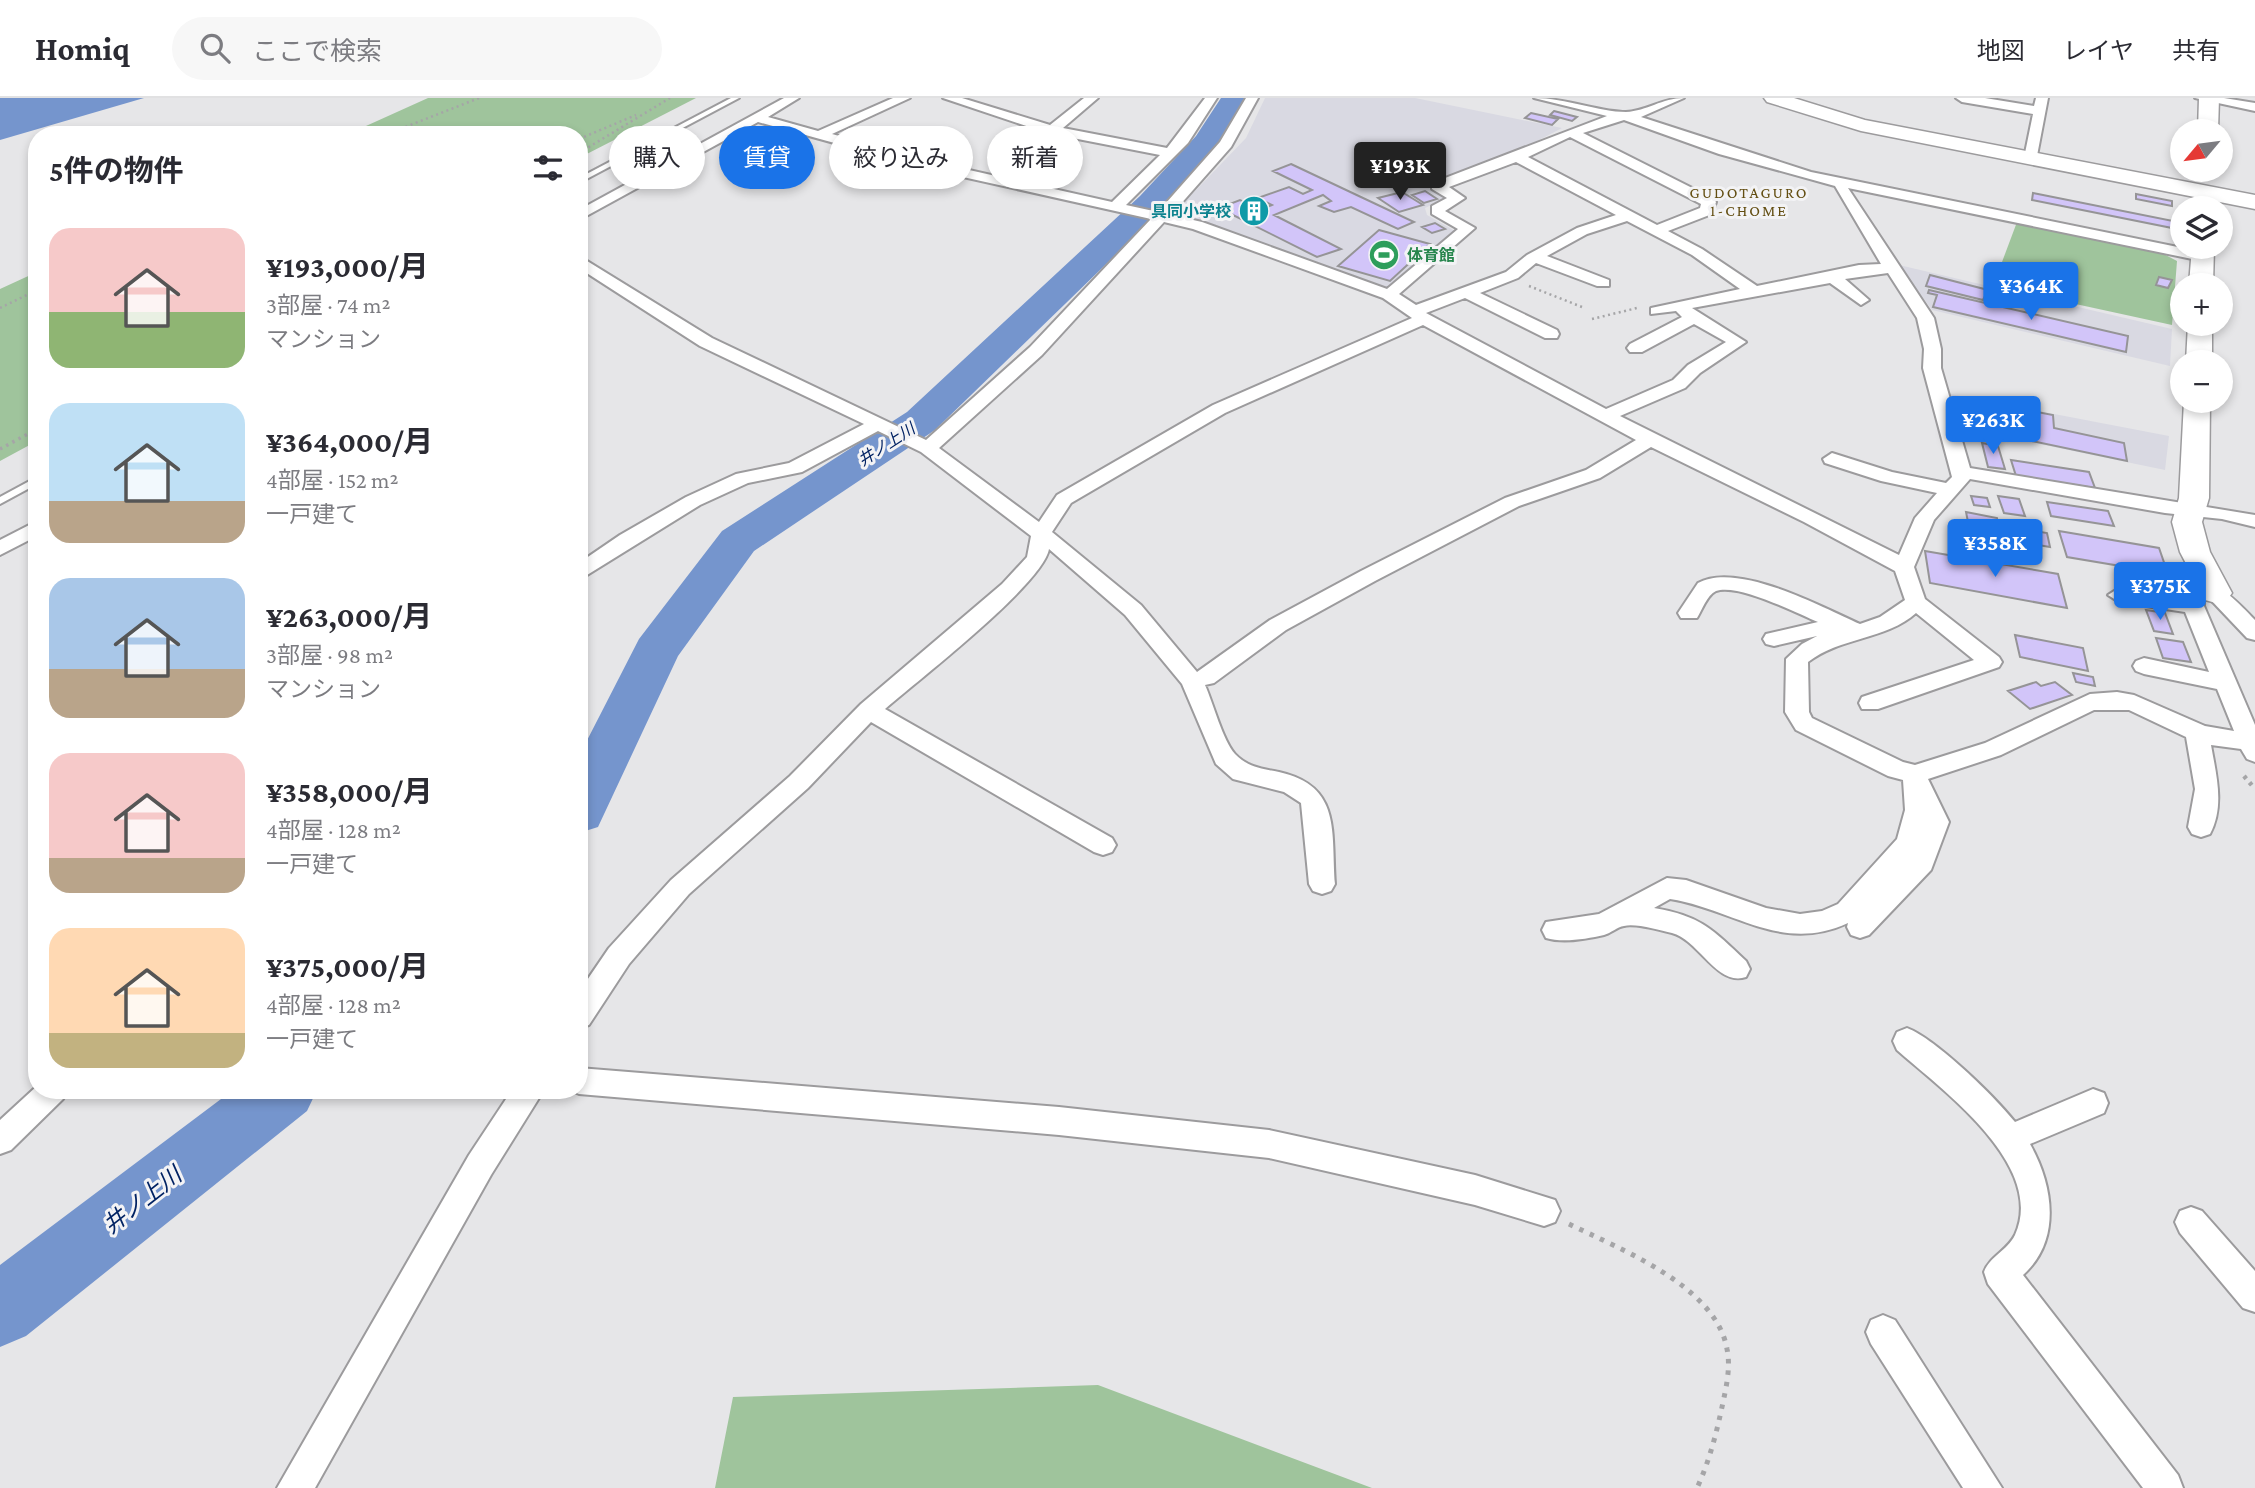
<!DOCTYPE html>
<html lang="ja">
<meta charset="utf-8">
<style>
body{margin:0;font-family:"Crimson Pro","Noto Sans JP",serif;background:#f7f7f7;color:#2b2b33;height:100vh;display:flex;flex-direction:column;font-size:26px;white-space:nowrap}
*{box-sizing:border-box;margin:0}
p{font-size:23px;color:#7c7c81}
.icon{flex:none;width:38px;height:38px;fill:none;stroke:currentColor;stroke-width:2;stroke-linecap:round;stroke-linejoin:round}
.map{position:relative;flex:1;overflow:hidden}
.sheet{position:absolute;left:28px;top:28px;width:560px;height:973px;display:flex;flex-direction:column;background:#fff;border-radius:28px;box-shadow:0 4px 10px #0003}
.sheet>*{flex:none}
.banner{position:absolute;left:609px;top:28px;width:665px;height:63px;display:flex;gap:14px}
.needle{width:46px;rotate:241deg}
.buttons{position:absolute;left:2170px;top:21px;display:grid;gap:14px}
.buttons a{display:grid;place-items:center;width:63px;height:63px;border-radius:50%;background:#fff;box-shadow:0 4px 10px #0003;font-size:35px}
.price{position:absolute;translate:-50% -60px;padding:0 16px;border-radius:7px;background:#1a73e8;color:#fff;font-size:23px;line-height:46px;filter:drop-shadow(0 2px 4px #0008)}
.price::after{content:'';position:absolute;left:50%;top:42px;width:21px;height:16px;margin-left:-10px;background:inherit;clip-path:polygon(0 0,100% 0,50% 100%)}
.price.current{background:#222;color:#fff}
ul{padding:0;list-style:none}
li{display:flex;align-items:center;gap:21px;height:175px;padding:0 21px}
li span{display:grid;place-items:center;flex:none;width:196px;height:140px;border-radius:21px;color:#555}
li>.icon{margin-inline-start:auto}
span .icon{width:84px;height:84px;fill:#fffc;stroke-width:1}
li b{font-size:30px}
h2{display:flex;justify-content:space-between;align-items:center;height:84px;padding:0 21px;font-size:30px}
.pill{padding:0 24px;border-radius:32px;background:#fff;box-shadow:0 4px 10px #0003;font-size:24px;line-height:63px}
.pill.current{background:#1a73e8;color:#fff}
header{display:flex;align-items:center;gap:42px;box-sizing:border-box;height:98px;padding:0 35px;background:#fff;border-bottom:2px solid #e1e1e2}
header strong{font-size:33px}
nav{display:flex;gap:38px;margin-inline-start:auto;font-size:24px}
.search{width:490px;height:63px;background:#f7f7f7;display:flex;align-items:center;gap:18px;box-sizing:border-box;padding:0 24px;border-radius:38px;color:#7c7c81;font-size:26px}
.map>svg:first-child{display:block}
.built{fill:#d9d9e2}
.green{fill:#9fc49c}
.water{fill:#7595cd}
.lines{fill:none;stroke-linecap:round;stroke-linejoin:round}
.river{fill:#7595cd;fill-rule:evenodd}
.building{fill:#d2c5f9;stroke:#959496;stroke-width:2}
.lane-casing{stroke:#9c9b9d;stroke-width:4}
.street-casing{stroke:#9c9b9d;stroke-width:4}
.secondary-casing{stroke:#9c9b9d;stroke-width:3}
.path-far3{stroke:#a5a5a7;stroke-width:2.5;stroke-dasharray:2 3.5;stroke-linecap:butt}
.path-far2{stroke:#a5a5a7;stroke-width:3.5;stroke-dasharray:2.5 4.5;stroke-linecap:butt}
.path-far1{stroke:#a5a5a7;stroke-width:4.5;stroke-dasharray:3.5 5;stroke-linecap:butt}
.path{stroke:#a5a5a7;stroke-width:5;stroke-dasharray:4.5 7;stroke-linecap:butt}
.lane{fill:#fff;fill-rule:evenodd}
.street{fill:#fff;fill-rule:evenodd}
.secondary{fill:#fff;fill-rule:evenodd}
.labels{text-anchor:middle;stroke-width:6;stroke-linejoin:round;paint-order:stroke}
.far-neighbourhood-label{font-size:16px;letter-spacing:2px;fill:#634e12;stroke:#f3f3f5}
.far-culture-label{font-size:16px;font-weight:bold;fill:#0d838f;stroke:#f3f3f5;text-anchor:end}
.far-leisure-label{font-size:16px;font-weight:bold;fill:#27864d;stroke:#f3f3f5;text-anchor:start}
.far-water-label{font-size:16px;font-style:italic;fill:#012263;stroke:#f3f3f5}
.near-water-label{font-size:23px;font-style:italic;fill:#012263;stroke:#f3f3f5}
</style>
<header>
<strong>Homiq</strong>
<div class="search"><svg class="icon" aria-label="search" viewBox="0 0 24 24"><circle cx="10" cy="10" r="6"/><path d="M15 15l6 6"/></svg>ここで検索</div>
<nav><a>地図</a><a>レイヤ</a><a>共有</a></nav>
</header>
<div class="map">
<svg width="2255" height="1390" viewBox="0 0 2255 1390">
<rect width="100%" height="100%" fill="#e6e6e8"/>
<path class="built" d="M1265,0h150l147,30 -54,28 -82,30 19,13 -20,9 2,7 28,16 -69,57 -213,-74 73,-76z
M1899,167l273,64 -2,37 -238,-56z
M1950,296l219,42 -4,34 -208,-43z"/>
<path class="green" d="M428,0h268l-117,60v-23h-233z
M2017,124l139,28 21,11 -5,64 -179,-39z
M37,174v169l-37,20v-172z
M1098,1287l274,103h-657l18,-91z"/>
<path class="water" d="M0,0h144l-144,42z"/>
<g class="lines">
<path class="river" d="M1221,0h28l-31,50 -56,62 -227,220 -181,121 -76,105 -80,171 -19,6v-77l60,-117 83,-108 185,-119 233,-216 56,-60z
M233,992h84l-10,21 -281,225 -26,11v-82z"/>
</g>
<path class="building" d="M1554,13l23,6 -5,4 -22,-6z
M1531,15l27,6 -6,6 -27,-7z
M1291,66l123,58 -16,7 -47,-22 -17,5 -15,-6 12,-5 -8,-6 -49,20 67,34 -24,8 -98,-49 21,-8 21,10 11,-5 -14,-7 31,-11 14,7 9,-4 -39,-19z
M1425,93l12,8 -13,4 -12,-8z
M1402,94l21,13 -24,7 -21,-14z
M2033,95l140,28 -1,7 -140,-28z
M2136,96l36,7v5l-36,-7z
M1435,125l10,6 -13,4 -10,-6z
M1379,132l51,14 -40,37 -52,-15z
M1930,177l58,15 -5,10 -57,-14z
M2159,179l13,3 -4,8 -12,-3z
M1929,192l199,46 -2,16 -193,-45 4,-12 -9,-2z
M2012,309l41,8 1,13 70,15 3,18 -114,-24z
M1982,345l16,3 7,23 -17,-2z
M2011,362l78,12 6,16 -79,-12z
M1971,398l16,2 3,9 -16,-2z
M1998,398l21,3 6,17 -21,-3z
M2047,404l61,9 6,15 -63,-10z
M1966,414l31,6 1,10 -30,-6z
M1956,427l43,6 4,13 -34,-5z
M2011,429l36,6 3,14 -36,-6z
M2059,433l100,17 9,26 -101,-17z
M1925,453l133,23 9,34 -137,-25z
M2146,512l19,3 8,21 -19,-3z
M2015,537l68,13 5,23 -68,-14z
M2156,540l27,4 8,20 -28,-4z
M2073,575l20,4 2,9 -19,-4z
M2036,584l5,4 14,-4 17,13 -42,14 -22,-18z"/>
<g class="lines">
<g class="lane-casing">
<path id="lane" d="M731,0h8l-160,85v-5z
M1191,108l7,2 -13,14h-6v-4z
M37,379v7l-37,20v-7z"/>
</g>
<g class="street-casing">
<path id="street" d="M784,0h15l-31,19 50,14 75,-33h17l-78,36 106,29 174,39 48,-47 -113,-22 -104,-35h19l88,27 34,-27h14l-35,30 104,20 38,-50h12l-29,45 -62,62 32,7 62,-70 26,-44h12l-27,49 -60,68 31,7 185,67 71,-60 -26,-15v-8l15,-8 -15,-9v-6l175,-67 -73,-18c32,0 65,14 92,14 21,-1 36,-14 58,-14l-43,19 170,55 396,81 3,3 -8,5 -354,-73 86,130 7,31v19l29,100 285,47v12l-33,-8 -57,-6 -195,-34 -36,41 -20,47 11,32 74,58 3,5 -3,5 -121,42h-16l-3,-6 3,-6 112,-37 -58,-47c-30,27 -76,24 -108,49l1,50 3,6 91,44 12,3 70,-22 105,-49 27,-2 17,3 71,31 29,5 -17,-42 -73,-15 -8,-3 -3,-5 3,-5 8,-3 65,14 -24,-60 -66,-10 -11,-7 11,-7 63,9 4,-12c31,-8 49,15 69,35v20l-8,-2 -37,-39 -6,-1v8l51,119v37l-8,-3 -6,-10 -30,-4c5,29 14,61 -1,89l-9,3 -9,-3 -4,-7 7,-38 -9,-52 -57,-27h-35l-93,45 -73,24 21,43 -18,48 -62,65 -9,3 -9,-3 -4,-8 1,-4c-67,31 -114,-14 -178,-24l-16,9c47,8 58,21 92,53l4,8 -4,8c-29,10 -47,-37 -74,-44 -13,-3 -37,-10 -48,-7 -7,1 -13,7 -20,9 -17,4 -42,8 -58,3l-4,-8 4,-8 53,-8 68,-36 19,2 80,28 34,6 22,-3 16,-7 59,-65 8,-29 -2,-30 -15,-4 -92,-46 -11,-18 1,-53 16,-15 15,-8 -43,10 -8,-2 -3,-5 3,-5 52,-12c-22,-9 -80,-39 -102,-31 -9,4 -14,19 -19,27h-16l-3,-5 20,-30c39,-22 124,24 162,41l20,-7 25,-17 -10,-29 -91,-49 -153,-75 -51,31 -81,28 -144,75 -89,49 -72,53 -9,2c8,18 18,56 30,69 12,13 28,15 44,18 63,14 52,60 56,112l-4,7 -9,3 -9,-3 -4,-7 -8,-81 -17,-11 -51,-13 -17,-15 -34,-80 -57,-69 -76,-66c-6,35 -132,132 -164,160l227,129 4,7 -4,7 -9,3 -9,-3 -223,-130 -63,66 -119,106 -60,70 -40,61 -10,3v-36l30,-44 62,-68 119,-104 71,-72 141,-120 25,-27 4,-21 -110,-84 -43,-21 -76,41 -54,11 -48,22 -121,75v-17l41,-28 66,-38 50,-23 53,-11 75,-39 -164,-78 -121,-78v-12l133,82 214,102 104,-93 121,-128 -215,-48 -178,-49 -179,98v-10zM1624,22l95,34 116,32 46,78 -22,1 -102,21 -55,-37 -34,-18 44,-17 4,-12 -2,-3 -131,-66zM1570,39l131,67 -1,4 -43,17 -129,-68zM1516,64l100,53 -39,13 -50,27 -21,17 -90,33 -17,-11 76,-66 -30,-17 20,-13 -16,-11zM1627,123l65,34 48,34 -89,19v6l25,-3 6,6 -52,27 -3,4 3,4h12l52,-28 32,18 -38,23 -15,15 -67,29 -180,-96 39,-15 80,40h12l2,-4 -2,-4 -77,-37 38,-15 18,-15 61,23h12v-6l-62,-24 40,-22zM1164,124l29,7 190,69 29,20 -199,87 -156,90 -18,27 -100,-74 103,-93zM1888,175l29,45 7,31 -1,19 29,109 -6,6 -54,-11 -60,-19 -9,6 2,4 56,18 56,12 -22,25 -16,37 -279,-139 65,-28 15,-15 46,-31 -54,-34 138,-25 31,22 8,-5 -24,-21zM1423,227l213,115 -50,30 -81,28 -144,73 -91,49 -73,52 -56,-67 -89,-73 19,-29 154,-90z
M1956,0h29l49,8 2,-8h12l-12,63 -12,-3 9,-44 -71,-12z
M2195,0h29l31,5v8z
M37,423v15l-37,19v-15z
M1907,930c29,11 88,69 108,94l78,-33 11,4 4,10 -4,10 -74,31c23,41 32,96 -7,131l155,200 5,13h-40l-155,-204 -4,-12c6,-16 23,-21 31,-37 32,-70 -74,-146 -118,-185l-4,-9 4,-9z
M579,970l480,39 210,23 206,45 80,25 5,11 -5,11 -11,4 -69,-21 -206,-47 -210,-23 -480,-41 -10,-4h10z
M37,988v4h31l-5,9 -52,51 -11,4v-34z
M512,992h32l-53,85 -176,313h-38l192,-333z
M2191,1109l11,4 53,60v41l-12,-4 -63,-75 -5,-11 5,-11z
M1883,1217l12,5 107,168h-39l-92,-144 -5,-12 5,-12z"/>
</g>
<g class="secondary-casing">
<path id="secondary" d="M1764,0h30l71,22 390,75v14l-394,-78 -94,-29z
M2199,0h20l-1,33h-20z
M2192,149h22l-1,38h-24z
M2188,226h24v38h-26z
M2184,303h26l-1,97 -7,24 8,30 22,41 -5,7 -11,3 -11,-3 -25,-48 -8,-30 7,-24z"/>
</g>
<path class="path-far3" d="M385,37l94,-37
M448,37l35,-7 18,7
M579,41l57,-24
M579,55l91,-55
M1529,188l53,21
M0,210l37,-18
M1592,221l45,-11"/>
<path class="path-far2" d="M0,351l37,-20"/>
<path class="path-far1" d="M2244,678l11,13"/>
<path class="path" d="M1569,1126c51,25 147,62 158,125 4,19 -1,39 -5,58 -6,28 -13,55 -25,81"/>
<use href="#lane" class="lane"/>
<use href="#street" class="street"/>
<use href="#secondary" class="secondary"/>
</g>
<defs>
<g id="building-disc" transform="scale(1.575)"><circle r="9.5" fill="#0f9aa8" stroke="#f3f3f5"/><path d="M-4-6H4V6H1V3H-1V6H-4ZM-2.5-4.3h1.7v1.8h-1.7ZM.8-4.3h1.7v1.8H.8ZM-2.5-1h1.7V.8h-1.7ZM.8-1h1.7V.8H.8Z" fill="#fff"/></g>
<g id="stadium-disc" transform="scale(1.575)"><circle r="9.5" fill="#2e9e5b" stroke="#f3f3f5"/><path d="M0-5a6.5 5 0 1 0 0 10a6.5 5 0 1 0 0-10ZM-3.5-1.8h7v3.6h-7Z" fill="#fff"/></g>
</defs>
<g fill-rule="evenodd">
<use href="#building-disc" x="1254" y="113"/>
<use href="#stadium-disc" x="1384" y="157"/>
</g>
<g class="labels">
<g class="far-neighbourhood-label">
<text x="1749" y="100">GUDOTAGURO<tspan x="1749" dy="18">1-CHOME</tspan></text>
</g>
<g class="far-culture-label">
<text x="1231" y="119">具同小学校</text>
</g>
<g class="far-leisure-label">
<text x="1407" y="163">体育館</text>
</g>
<g class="far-water-label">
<text transform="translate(886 346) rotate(-33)" y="6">井ノ上川</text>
</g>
<g class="near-water-label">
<text transform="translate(142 1102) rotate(-38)" y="8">井ノ上川</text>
</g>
</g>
</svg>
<div class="buttons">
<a><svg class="needle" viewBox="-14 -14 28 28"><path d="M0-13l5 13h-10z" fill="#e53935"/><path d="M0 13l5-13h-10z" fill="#7c7c81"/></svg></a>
<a><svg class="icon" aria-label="layers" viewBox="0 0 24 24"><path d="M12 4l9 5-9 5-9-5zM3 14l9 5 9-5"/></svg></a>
<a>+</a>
<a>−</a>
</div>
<b class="price current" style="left:1400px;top:104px">¥193K</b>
<b class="price" style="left:2031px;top:224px">¥364K</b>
<b class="price" style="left:1993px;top:358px">¥263K</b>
<b class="price" style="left:1995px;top:481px">¥358K</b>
<b class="price" style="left:2160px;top:524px">¥375K</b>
<div class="banner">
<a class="pill">購入</a>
<a class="pill current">賃貸</a>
<a class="pill">絞り込み</a>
<a class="pill">新着</a>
</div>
<section class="sheet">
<h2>5件の物件<svg class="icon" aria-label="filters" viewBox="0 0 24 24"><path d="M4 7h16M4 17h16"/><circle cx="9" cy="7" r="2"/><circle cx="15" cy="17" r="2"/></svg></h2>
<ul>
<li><span style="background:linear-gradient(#f6c9c9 60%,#8fb573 0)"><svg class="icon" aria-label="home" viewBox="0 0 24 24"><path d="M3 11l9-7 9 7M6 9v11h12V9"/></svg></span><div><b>¥193,000/月</b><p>3部屋 · 74 m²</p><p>マンション</p></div></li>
<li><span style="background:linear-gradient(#bfe0f5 70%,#b9a48a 0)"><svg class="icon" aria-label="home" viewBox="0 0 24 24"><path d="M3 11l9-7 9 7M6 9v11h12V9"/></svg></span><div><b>¥364,000/月</b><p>4部屋 · 152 m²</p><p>一戸建て</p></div></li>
<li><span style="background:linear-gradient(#a9c7e8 65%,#b9a48a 0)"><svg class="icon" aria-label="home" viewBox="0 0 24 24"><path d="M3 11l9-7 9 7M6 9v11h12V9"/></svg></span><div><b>¥263,000/月</b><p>3部屋 · 98 m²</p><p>マンション</p></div></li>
<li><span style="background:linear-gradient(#f6c9c9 75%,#b9a48a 0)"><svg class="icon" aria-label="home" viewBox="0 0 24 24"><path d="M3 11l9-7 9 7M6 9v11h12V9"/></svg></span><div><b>¥358,000/月</b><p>4部屋 · 128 m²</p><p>一戸建て</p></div></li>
<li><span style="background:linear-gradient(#ffd9b3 75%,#c2b280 0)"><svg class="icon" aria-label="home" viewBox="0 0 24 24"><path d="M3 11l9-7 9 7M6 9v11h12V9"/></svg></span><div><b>¥375,000/月</b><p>4部屋 · 128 m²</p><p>一戸建て</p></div></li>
</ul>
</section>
</div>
